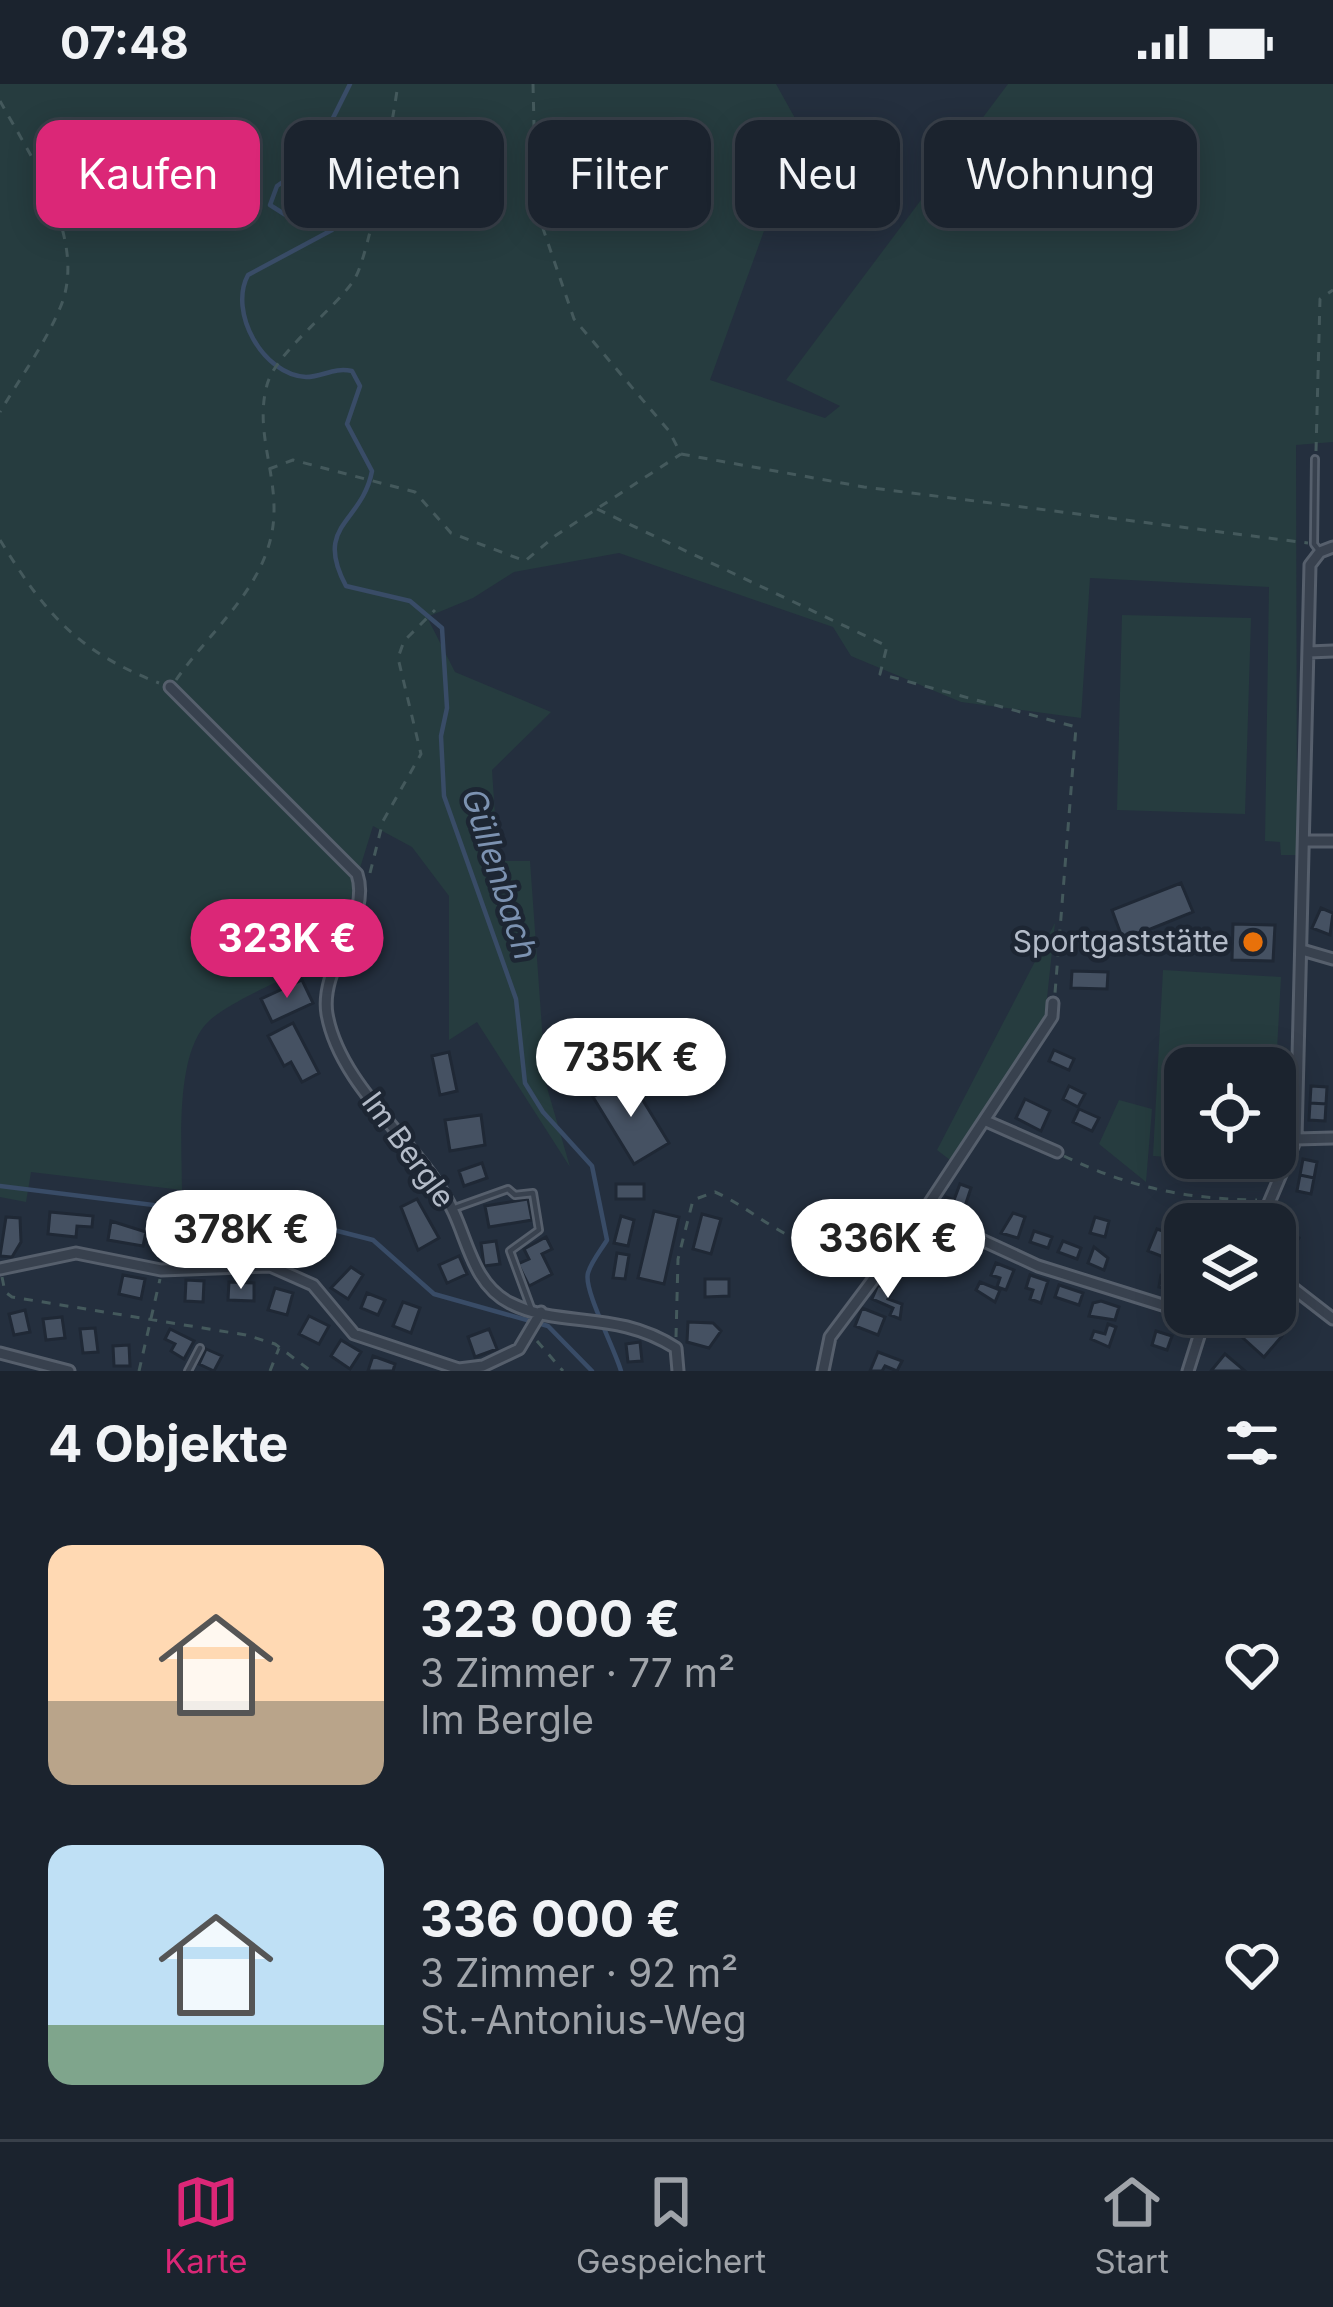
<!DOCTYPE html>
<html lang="de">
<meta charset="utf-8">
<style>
body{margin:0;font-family:Inter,sans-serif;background:#242b36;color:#f1f3f6;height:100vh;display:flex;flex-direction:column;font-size:45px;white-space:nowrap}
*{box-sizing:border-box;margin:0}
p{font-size:39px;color:#a0a4aa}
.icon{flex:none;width:66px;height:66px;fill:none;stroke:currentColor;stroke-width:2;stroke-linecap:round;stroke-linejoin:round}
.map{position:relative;height:1287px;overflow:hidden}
.sheet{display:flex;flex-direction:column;background:#1b232e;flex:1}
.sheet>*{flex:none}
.guide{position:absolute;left:36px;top:36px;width:1263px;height:108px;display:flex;gap:24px}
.buttons{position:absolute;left:1164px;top:963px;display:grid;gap:24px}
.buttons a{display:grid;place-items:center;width:132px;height:132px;border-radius:24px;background:#1b232e;box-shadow:0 6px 30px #0003,0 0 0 3px #39404a;font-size:60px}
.price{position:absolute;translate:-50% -102px;padding:0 27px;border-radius:42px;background:#fff;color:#222;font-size:39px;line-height:78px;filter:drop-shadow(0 3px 6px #0008)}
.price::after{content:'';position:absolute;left:50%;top:72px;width:36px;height:27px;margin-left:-18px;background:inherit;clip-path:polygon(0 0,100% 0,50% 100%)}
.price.active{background:#db2777;color:#fff}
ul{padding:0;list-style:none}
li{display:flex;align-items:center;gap:36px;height:300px;padding:0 48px}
li span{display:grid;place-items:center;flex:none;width:336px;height:240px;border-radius:24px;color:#555}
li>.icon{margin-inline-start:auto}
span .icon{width:144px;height:144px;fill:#fffc;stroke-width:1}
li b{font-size:51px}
h2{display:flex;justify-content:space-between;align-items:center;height:144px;padding:0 48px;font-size:51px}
.chip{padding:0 42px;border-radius:24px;background:#1b232e;box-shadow:0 6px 30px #0003,0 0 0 3px #39404a;font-size:42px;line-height:108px}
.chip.active{background:#db2777;color:#fff}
.status{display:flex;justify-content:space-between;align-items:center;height:84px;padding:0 60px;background:#1b232e;direction:ltr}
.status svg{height:33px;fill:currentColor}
.menu{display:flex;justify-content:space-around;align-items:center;height:168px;border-top:3px solid #39404a;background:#1b232e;font-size:33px;color:#a0a4aa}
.menu a{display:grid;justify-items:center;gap:6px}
.menu .active{color:#db2777}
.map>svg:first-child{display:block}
.green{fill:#263c3f}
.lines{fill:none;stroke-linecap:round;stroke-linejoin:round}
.stream{stroke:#394c67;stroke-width:4.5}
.building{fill:#455162;stroke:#1f2835;stroke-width:3}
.service-casing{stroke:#565f6c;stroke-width:10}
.minor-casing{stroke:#565f6c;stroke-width:15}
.path{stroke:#44595c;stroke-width:3;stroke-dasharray:9 9;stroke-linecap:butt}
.service{stroke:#38414e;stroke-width:4.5}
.minor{stroke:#38414e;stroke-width:9}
.food-dot{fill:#e8710a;stroke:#1d2633;stroke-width:4.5}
.labels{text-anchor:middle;stroke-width:9;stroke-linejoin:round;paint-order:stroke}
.poi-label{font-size:30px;fill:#b4bcc9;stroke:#1d2633;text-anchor:end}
.street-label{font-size:30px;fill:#b4bcc9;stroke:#1d2633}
.water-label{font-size:33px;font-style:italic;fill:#7c92b1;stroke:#1d2633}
</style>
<div class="status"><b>07:48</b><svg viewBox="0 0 49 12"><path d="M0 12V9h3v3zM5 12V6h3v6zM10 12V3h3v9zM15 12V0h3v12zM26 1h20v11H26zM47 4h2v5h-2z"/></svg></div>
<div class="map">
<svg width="1333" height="1287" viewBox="0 0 1333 1287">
<rect width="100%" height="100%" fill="#242f3e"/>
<path class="green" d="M0,0h776l25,45 -91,251 115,38 15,-12 -54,-26 222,-296h325v358l-37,3 1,410h-16l-1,-13 -15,-1 4,-254 -179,-9 -9,140 -120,-16 -110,-46 -18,-29 -214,-74 -105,19 -41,26 -46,19 28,55 96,40 -59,58 6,91h32l16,223 24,83 -93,-145 -28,18v-144l-37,-49 -39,-21 -40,129c-31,17 -99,43 -123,65 -36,32 -28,125 -28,170l-151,-18 -5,30 -26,-5z
M1122,531l129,3 -6,196 -128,-4z
M1055,839l-10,94 -95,143 -13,-10z
M1163,886l118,7 -6,109v-18h-90v90l-32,-2z
M1119,1016l33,9 -6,73 -47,-38z"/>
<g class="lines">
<path class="stream" d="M350,0l-39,78 -34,24 -7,19 22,14 40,1v10l-84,45c-20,37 15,100 58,102 17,0 27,-10 46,-6l8,15 -13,38 25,47c-10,53 -59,53 -26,115l64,15 32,27 5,80 -6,28 3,60 72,203 9,84 18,29 49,54 15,74c-6,10 -16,22 -19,33 -5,16 27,76 33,98
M0,1102l314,39 59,15 61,54 114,32 44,45"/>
</g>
<path class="building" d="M1181,799l12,29 -70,28 -11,-30z
M1321,824l12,5 -3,22 -18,-7z
M1233,840l42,1 -2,36 -41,-1z
M1072,887l36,1 -1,17 -36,-1z
M302,896l11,23 -41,19 -11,-23z
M293,939l26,50 -17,9 -11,-20 -7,4 -16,-30z
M1054,966l20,9 -5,11 -20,-9z
M449,968l8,39 -17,4 -8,-39z
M628,992l41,67 -35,21 -41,-67z
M1069,1002l16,8 -7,13 -15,-8z
M1311,1002l16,1 -1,17 -16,-1z
M1025,1015l25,12 -9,20 -25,-13z
M1310,1019l16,1 -1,17 -16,-1z
M1079,1025l20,9 -7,13 -19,-9z
M481,1031l4,30 -35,6 -5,-31z
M1303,1075l14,3 -3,16 -14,-3z
M482,1079l5,15 -23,8 -5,-15z
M1300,1091l14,3 -3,16 -14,-3z
M616,1100h28v15h-28z
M960,1100l11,4 -10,30 -20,-7 5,-14 8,3z
M417,1115l22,39 -21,12 -17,-43z
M528,1115l4,21 -43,7 -4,-21z
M654,1127l25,6 -15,67 -26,-6z
M50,1128l43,4 -1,11 -15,-1 -1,11 -28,-3z
M1013,1129l12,4 -7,21 -17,-5z
M702,1130l19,5 -10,35 -18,-5z
M621,1132l13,4 -6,26 -14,-3z
M6,1133l14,1 1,24 -9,15 -12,-1z
M1095,1133l14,4 -4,16 -15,-4z
M195,1136l19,1 5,29 -25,-2z
M111,1137l35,11 -3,14 -35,-6z
M1283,1142l16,12 -9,11 -15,-12z
M155,1145l25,3 -2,23 -25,-8z
M1157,1145l17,6 -8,23 -18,-7z
M252,1146l20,9 -7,14 -19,-8z
M1034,1147l18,6 -4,11 -18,-6z
M296,1152l19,8 -7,15 -19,-9z
M546,1153l6,12 -10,5 10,20 -23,12 -11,-22 11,-5 -5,-10z
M496,1157l4,23 -16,2 -3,-23z
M1063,1157l18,7 -4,11 -19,-7z
M1094,1163l14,11 -4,12 -16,-7z
M617,1169l12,2 -4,24 -12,-1z
M459,1172l8,18 -20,9 -8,-18z
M1180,1178l5,1v31l-26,-7 2,-12 16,-2z
M996,1179l18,7 -8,20 -9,-3 3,-9 -9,-3z
M351,1183l12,8 -15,24 -17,-11z
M123,1191l22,4 -4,20 -22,-5z
M1030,1191l18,6 -7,22 -11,-4 3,-9 -7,-2z
M705,1195h24v17l-24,1z
M186,1196l18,1 -1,21 -18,-1z
M229,1198l25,1v18l-26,-1z
M980,1198l20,8 -5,12 -19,-12z
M878,1201l14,6 -4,8 14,5 -2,15 -10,-4 3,-7 -21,-9z
M1059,1201l24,8 -4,12 -24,-8z
M275,1204l18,5 -6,22 -19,-5z
M367,1209l18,7 -7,15 -17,-7z
M1101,1217l18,6 -4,13 -26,-4 4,-13z
M403,1218l17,6 -9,25 -18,-7z
M862,1224l23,9 -7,18 -23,-9z
M25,1226l5,22 -16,3 -5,-21z
M1223,1230h41l-18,20z
M309,1232l20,10 -10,18 -20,-10z
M62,1233l3,21 -19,2 -3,-21z
M1261,1234l21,18 -18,21 -21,-19z
M688,1238l25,1 8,8 -12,17 -22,-6z
M1108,1240l8,3 -7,20 -18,-8 3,-8 11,3z
M95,1244l3,24 -15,1 -3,-24z
M170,1245l24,12 -10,18 -13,-8 4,-7 -10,-5z
M489,1245l8,20 -22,8 -7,-20z
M1156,1247l16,5 -5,14 -15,-5z
M341,1256l20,12 -11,17 -19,-13z
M640,1258l2,19 -14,1 -2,-18z
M129,1261l1,21h-16l-1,-20z
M206,1265l16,7 -8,15 -15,-7z
M878,1268l24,9 -5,10 -12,-5 -3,5h-12z
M1225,1270l20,17h-34z
M373,1272l22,8 -2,7h-25z"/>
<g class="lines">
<g class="service-casing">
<path id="service" d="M1315,375l-1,85 6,8
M452,1125l56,-20 7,6 18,-2 6,37 -29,21 21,57
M188,1287l12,-23"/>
</g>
<g class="minor-casing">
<path id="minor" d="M1309,568l24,-1
M170,603l187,187c15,44 -38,92 -30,140 13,75 98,134 127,199 15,33 21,72 56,90 51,26 105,6 166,45l2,23
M1304,757h29
M1302,866l31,9
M986,1037l71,31
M1296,1055l37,-1
M923,1129l115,53 147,46
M1260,1140l36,-85 14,-574 10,-13 13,-5
M0,1185l76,-16 85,17 109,-4 43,19 41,49 105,35 24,-3 36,-17 22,-37
M1275,1190l58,45
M0,1269l69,18
M823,1287l7,-34 93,-124 129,-196 1,-14
M1188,1287l18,-57"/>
</g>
<path class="path" d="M533,0l3,124 38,111 95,112 12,23 183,33 444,56
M0,17c31,56 89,140 60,207 -15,36 -40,70 -60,104
M1316,367l4,-152 13,-9
M269,385l24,-9 122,32 36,41 74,28 30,-25 126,-82
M597,425l290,137 -7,28 196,53 -21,266
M0,456c45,73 76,111 159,143
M176,596c36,-52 97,-98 98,-168 1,-43 -19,-84 -7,-127 8,-32 67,-75 87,-105 16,-25 39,-161 44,-196
M370,789l13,-52 38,-67 -23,-96 6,-17 31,-31
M1064,1072c64,31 121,43 193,44
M2,1193l3,15 7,5 234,38 29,9 36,27
M676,1253l2,-78 15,-59 22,-8c46,20 93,75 148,51 14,-6 27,-18 41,-25
M537,1257l26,30
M139,1287l21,-92
M270,1287l9,-23"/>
<use href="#service" class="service"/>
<use href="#minor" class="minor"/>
</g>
<circle class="food-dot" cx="1253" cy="858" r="12"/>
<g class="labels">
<g class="poi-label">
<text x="1229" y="868">Sportgaststätte</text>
</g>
<g class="street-label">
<text transform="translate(408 1066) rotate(54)" y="10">Im Bergle</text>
</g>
<g class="water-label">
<text transform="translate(500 790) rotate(72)" y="12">Güllenbach</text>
</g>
</g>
</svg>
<div class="buttons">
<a><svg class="icon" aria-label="locate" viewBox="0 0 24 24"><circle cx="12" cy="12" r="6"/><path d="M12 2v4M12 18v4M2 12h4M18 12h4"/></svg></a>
<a><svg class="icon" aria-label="layers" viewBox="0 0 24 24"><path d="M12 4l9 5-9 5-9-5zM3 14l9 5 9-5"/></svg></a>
</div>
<b class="price active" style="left:287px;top:917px">323K €</b>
<b class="price" style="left:631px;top:1036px">735K €</b>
<b class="price" style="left:241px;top:1208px">378K €</b>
<b class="price" style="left:888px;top:1217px">336K €</b>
<div class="guide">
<a class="chip active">Kaufen</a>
<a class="chip">Mieten</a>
<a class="chip">Filter</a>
<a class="chip">Neu</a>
<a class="chip">Wohnung</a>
</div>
</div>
<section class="sheet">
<h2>4 Objekte<svg class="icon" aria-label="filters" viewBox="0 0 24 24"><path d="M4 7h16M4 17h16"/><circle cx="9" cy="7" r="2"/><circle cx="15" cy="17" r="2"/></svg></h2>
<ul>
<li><span style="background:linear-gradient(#ffd9b3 65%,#b9a48a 0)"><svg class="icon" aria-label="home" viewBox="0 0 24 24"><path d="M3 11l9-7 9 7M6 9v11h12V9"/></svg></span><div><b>323 000 €</b><p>3 Zimmer · 77 m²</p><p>Im Bergle</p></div><svg class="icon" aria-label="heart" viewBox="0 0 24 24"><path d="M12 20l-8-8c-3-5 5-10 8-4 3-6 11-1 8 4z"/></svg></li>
<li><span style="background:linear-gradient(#bfe0f5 75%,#7fa58c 0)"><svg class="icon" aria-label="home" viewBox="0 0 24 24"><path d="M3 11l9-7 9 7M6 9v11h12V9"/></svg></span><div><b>336 000 €</b><p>3 Zimmer · 92 m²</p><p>St.-Antonius-Weg</p></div><svg class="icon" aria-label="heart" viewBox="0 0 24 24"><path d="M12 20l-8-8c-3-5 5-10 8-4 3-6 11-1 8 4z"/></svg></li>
</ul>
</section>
<nav class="menu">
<a class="active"><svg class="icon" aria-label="map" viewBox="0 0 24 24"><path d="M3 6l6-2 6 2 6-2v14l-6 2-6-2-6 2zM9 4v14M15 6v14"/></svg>Karte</a>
<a><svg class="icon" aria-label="saved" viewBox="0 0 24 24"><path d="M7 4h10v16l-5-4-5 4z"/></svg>Gespeichert</a>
<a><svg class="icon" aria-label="home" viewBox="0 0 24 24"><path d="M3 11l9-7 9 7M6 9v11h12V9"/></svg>Start</a>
</nav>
